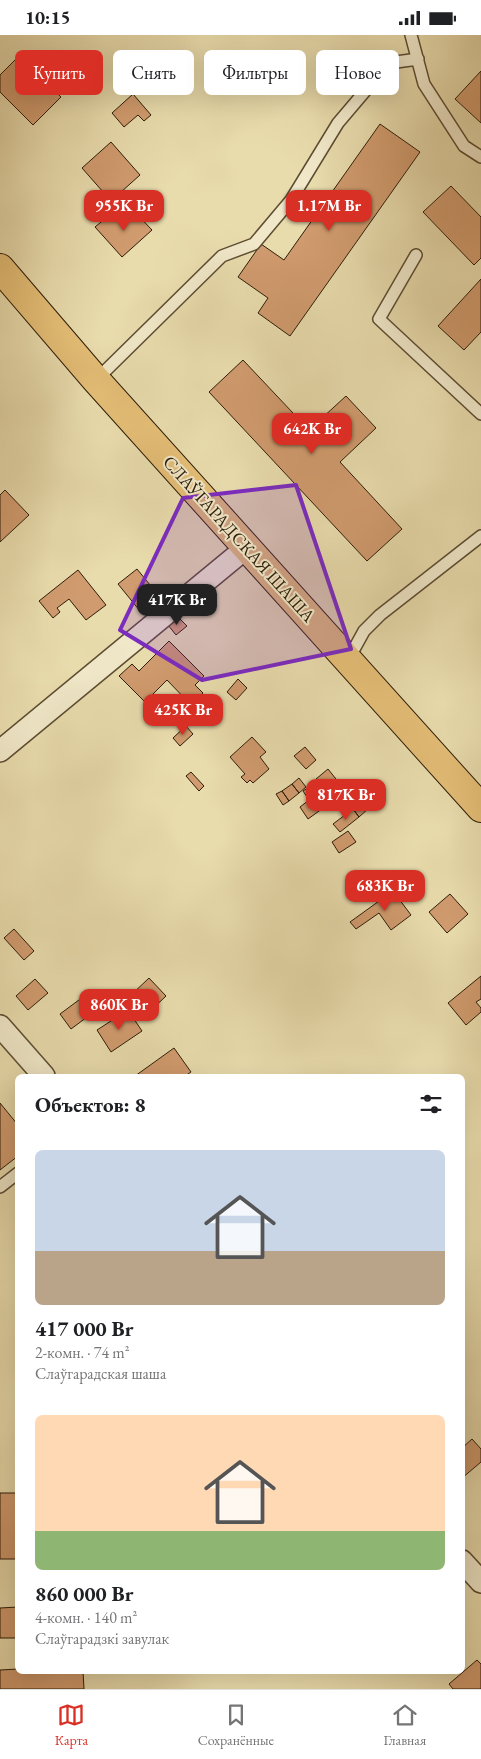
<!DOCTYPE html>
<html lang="ru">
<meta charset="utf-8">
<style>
body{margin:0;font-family:"EB Garamond",serif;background:#f6f6f6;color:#202124;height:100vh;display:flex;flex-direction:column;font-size:19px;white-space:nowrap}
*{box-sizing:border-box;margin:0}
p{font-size:16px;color:#757577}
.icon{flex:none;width:28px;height:28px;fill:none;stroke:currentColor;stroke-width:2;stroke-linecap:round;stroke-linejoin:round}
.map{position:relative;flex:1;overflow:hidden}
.details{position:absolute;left:15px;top:1039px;width:450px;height:600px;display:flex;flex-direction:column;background:#fff;border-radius:8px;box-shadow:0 5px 20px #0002}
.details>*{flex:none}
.banner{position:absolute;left:15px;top:15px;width:451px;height:45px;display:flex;gap:10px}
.price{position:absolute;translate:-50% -42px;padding:0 11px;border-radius:10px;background:#d93025;color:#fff;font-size:16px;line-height:32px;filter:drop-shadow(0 1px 2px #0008)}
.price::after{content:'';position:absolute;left:50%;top:30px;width:15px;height:11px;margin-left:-8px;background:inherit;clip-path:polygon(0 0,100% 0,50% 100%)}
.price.current{background:#222;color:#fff}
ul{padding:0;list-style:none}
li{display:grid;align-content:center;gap:10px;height:265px;padding:0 20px}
li span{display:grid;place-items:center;height:155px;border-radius:8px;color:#555}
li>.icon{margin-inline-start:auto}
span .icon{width:90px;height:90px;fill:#fffc;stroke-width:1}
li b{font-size:21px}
h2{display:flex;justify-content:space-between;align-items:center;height:60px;padding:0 20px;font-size:21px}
.pill{padding:0 18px;border-radius:8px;background:#fff;box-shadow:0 5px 20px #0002;font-size:18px;line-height:45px}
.pill.current{background:#d93025;color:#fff}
.status{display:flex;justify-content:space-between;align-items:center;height:35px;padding:0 25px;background:#fff;direction:ltr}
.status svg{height:14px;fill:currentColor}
.tab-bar{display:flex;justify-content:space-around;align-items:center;height:70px;border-top:1px solid #e0e0e0;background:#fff;font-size:14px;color:#757577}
.tab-bar a{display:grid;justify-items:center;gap:2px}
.tab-bar .current{color:#d93025}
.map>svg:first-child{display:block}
.building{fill:#d09b6e;stroke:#2d1d09}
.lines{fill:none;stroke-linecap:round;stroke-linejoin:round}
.service-casing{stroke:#5c4c32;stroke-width:14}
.minor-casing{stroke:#5c4c32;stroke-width:24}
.primary-casing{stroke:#2d1d09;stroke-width:30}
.service{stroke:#f0e8c9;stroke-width:11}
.minor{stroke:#f0e8c9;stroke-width:21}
.primary{stroke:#e4be76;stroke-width:28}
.marked{fill:#7b2cbf;fill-opacity:0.2;stroke:#7b2cbf;stroke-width:4;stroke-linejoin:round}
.labels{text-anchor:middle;stroke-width:4;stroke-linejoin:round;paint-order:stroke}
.street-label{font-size:18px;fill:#2d1d09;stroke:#f0e8c9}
</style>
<div class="status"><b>10:15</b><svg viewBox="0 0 49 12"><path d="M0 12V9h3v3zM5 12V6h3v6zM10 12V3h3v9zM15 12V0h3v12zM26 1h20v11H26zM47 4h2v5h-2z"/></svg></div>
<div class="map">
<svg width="481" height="1654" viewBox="0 0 481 1654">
<rect width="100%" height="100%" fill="#e8dbac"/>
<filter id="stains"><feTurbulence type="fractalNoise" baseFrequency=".004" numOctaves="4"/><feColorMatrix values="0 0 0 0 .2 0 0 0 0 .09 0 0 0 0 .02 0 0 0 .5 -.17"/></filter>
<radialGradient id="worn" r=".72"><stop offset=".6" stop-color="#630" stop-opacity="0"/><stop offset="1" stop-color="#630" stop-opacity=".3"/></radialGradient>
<path class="building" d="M19,21l42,41 -28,28 -33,-33v-17z
M481,36v52l-26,-24z
M133,59l18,21 -7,6 -6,-6 -14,12 -12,-14z
M380,89l40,28 -130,184 -32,-23 10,-15 -30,-21 23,-33 23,16z
M111,107l29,33 -29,26 -29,-33z
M451,151l30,31v41l-7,7 -51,-53z
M134,176l18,19 -30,27 -27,-30 18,-15 9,10z
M481,244v53l-17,18 -26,-24z
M243,325l66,70 37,-34 30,32 -36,34 62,67 -35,32 -158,-169z
M5,455l24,25 -29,27v-47z
M137,534l22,27 -19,15 -22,-27z
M78,535l28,35 -20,15 -17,-21 -12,9 3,4 -7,6 -14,-17z
M177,581l10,10 -11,9 -8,-10z
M169,606l35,35 -9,9 8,8 -12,12 -24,-25 -22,22 -26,-26 13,-12 7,7z
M238,644l9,9 -11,12 -9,-8z
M198,670l8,8 -12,12 -8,-7z
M186,691l7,8 -13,12 -7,-8z
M252,702l14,15 -6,5 9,12 -16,14 -3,-3 -3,3 -6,-6 4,-3 -15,-17z
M305,712l11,13 -10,9 -12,-13z
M328,734l12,15 -11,10 -13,-15z
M191,737l13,14 -5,5 -13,-15z
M299,743l7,9 -7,6 -7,-9z
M318,746l10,13 -7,4 5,8 -18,13 -8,-12 9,-7 -6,-9z
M292,749l7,9 -10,8 -7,-10z
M282,756l7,10 -6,4 -7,-11z
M357,760l11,14 -9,8 -11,-15z
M353,774l6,8 -19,15 -7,-8z
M348,796l8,11 -17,11 -7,-11z
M393,856l18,24 -20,15 -12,-17 -23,16 -6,-7z
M450,859l18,20 -21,19 -18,-21z
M14,894l20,22 -10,9 -20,-22z
M481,941v23l-5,3 5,6v4l-15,13 -18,-22z
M149,943l17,18 -19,18 -17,-18z
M35,944l13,14 -20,17 -12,-14z
M91,956l11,15 -31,23 -11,-15z
M128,975l14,21 -31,21 -14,-22z
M174,1013l17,24 -6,4h-50z
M0,1068l18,22v31l-18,14z
M472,1404l9,10v13l-19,16v-30z
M0,1458h18v66h-18z
M18,1572v31h-18v-30z
M477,1625l4,4v25h-28l-4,-5z
M18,1634v2h65l1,18h-84v-19z"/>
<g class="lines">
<g class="service-casing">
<path id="service" d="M411,0l13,49 40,62 17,11
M416,220l-37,64 102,95
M96,345l126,-124 32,-12 37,-44 47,-77 51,-60 29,-4
M348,625l16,-29 16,-16 101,-79
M0,1152l18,-14"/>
</g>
<g class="minor-casing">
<path id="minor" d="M0,716l246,-203
M0,991l44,50
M462,1526l19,21"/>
</g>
<g class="primary-casing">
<path id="primary" d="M0,233l96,112 385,428"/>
</g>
<use href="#service" class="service"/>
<use href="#minor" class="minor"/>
<use href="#primary" class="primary"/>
</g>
<path class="marked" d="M296,450l55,164 -149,31 -82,-50 63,-132z"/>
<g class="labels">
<g class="street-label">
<text transform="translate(239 504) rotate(48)" y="6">СЛАЎГАРАДСКАЯ ШАША</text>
</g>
</g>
<rect width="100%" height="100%" filter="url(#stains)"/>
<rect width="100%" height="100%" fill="url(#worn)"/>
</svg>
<b class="price" style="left:124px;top:197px">955K Br</b>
<b class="price" style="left:329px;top:197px">1.17M Br</b>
<b class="price" style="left:312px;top:420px">642K Br</b>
<b class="price current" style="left:177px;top:591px">417K Br</b>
<b class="price" style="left:183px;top:701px">425K Br</b>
<b class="price" style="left:346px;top:786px">817K Br</b>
<b class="price" style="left:385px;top:877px">683K Br</b>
<b class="price" style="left:119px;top:996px">860K Br</b>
<div class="banner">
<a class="pill current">Купить</a>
<a class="pill">Снять</a>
<a class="pill">Фильтры</a>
<a class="pill">Новое</a>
</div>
<section class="details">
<h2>Объектов: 8<svg class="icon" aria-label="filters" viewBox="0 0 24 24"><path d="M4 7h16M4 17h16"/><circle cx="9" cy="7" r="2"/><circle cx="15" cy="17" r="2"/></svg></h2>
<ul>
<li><span style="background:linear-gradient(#c9d6e8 65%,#b9a48a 0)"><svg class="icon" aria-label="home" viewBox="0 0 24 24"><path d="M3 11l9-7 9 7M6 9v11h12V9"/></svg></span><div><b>417 000 Br</b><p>2-комн. · 74 m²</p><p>Слаўгарадская шаша</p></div></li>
<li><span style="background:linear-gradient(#ffd9b3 75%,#8fb573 0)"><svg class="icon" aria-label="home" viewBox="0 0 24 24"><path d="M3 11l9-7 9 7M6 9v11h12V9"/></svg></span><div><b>860 000 Br</b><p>4-комн. · 140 m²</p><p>Слаўгарадзкі завулак</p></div></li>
</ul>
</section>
</div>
<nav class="tab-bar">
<a class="current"><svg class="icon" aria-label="map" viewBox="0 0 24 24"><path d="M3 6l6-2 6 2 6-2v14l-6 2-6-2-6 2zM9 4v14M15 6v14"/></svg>Карта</a>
<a><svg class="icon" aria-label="saved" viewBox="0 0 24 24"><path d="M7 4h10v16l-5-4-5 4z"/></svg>Сохранённые</a>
<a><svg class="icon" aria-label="home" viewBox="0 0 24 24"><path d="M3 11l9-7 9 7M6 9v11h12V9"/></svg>Главная</a>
</nav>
